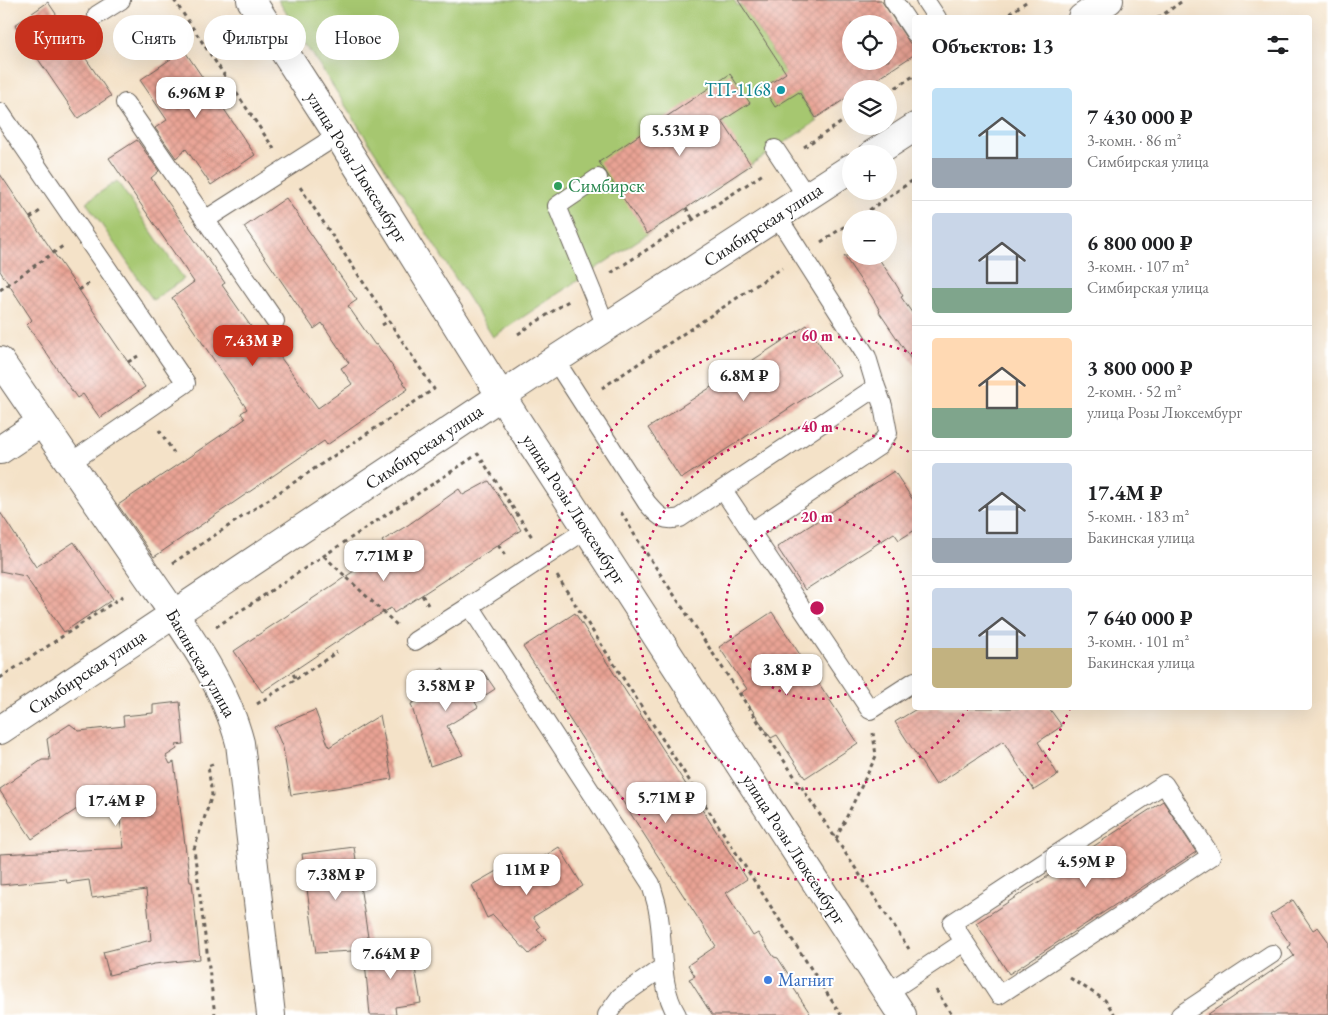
<!DOCTYPE html>
<html lang="ru">
<meta charset="utf-8">
<style>
body{margin:0;font-family:"EB Garamond",serif;background:#f2f2f2;color:#202124;height:100vh;display:flex;flex-direction:column;font-size:19px;white-space:nowrap}
*{box-sizing:border-box;margin:0}
p{font-size:16px;color:#757577}
.icon{flex:none;width:28px;height:28px;fill:none;stroke:currentColor;stroke-width:2;stroke-linecap:round;stroke-linejoin:round}
.map{position:relative;flex:1;overflow:hidden}
.sheet{position:absolute;left:912px;top:15px;width:400px;height:695px;display:flex;flex-direction:column;background:#fff;border-radius:5px;box-shadow:0 5px 20px #0002}
.sheet>*{flex:none}
.banner{position:absolute;left:15px;top:15px;width:475px;height:45px;display:flex;gap:10px}
.fabs{position:absolute;left:842px;top:15px;display:grid;gap:10px}
.fabs a{display:grid;place-items:center;width:55px;height:55px;border-radius:50%;background:#fff;box-shadow:0 5px 20px #0002;font-size:25px}
.price{position:absolute;translate:-50% -42px;padding:0 11px;border-radius:10px;background:#fff;color:#222;font-size:16px;line-height:32px;filter:drop-shadow(0 1px 2px #0008)}
.price::after{content:'';position:absolute;left:50%;top:30px;width:15px;height:11px;margin-left:-8px;background:inherit;clip-path:polygon(0 0,100% 0,50% 100%)}
.price.on{background:#c8321e;color:#fff}
ul{padding:0;list-style:none}
li{display:flex;align-items:center;gap:15px;height:125px;padding:0 20px}
li+li{border-top:1px solid #e0e0e0}
li span{display:grid;place-items:center;flex:none;width:140px;height:100px;border-radius:5px;color:#555}
li>.icon{margin-inline-start:auto}
span .icon{width:60px;height:60px;fill:#fffc;stroke-width:1}
li b{font-size:21px}
h2{display:flex;justify-content:space-between;align-items:center;height:60px;padding:0 20px;font-size:21px}
.chip{padding:0 18px;border-radius:22px;background:#fff;box-shadow:0 5px 20px #0002;font-size:18px;line-height:45px}
.chip.on{background:#c8321e;color:#fff}
.map>svg:first-child{display:block}
.green{fill:#a6c76f;stroke:#617246}
.building{fill:url(#building-cross-hatch);fill-rule:evenodd}
.lines{fill:none;stroke-linecap:round;stroke-linejoin:round}
.lane-casing{stroke:#686158;stroke-width:20}
.street-casing{stroke:#686158;stroke-width:30}
.secondary-casing{stroke:#686158;stroke-width:30}
.path{stroke:#686158;stroke-width:3;stroke-dasharray:4 4;stroke-linecap:butt}
.lane{stroke:#fff;stroke-width:18}
.street{stroke:#fff;stroke-width:28}
.secondary{stroke:#fff;stroke-width:28}
.ring{fill:none;stroke:#c2185b;stroke-width:2.5;stroke-dasharray:2.5 5}
.culture-dot{fill:#0f9aa8;stroke:#fff;stroke-width:2}
.leisure-dot{fill:#2e9e5b;stroke:#fff;stroke-width:2}
.shop-dot{fill:#3f7fe0;stroke:#fff;stroke-width:2}
.labels{text-anchor:middle;stroke-width:4;stroke-linejoin:round;paint-order:stroke}
.culture-label{font-size:18px;fill:#0d838f;stroke:#fff;text-anchor:end}
.street-label{font-size:18px;fill:#1c1c1c;stroke:#fff}
.leisure-label{font-size:18px;fill:#27864d;stroke:#fff;text-anchor:start}
.shop-label{font-size:18px;fill:#366cbe;stroke:#fff;text-anchor:start}
.centre{fill:#c2185b;stroke:#fff;stroke-width:2.5}
.ring-label{font-size:15px;text-anchor:middle;font-weight:bold;fill:#c2185b;stroke:#fff;stroke-width:4;stroke-linejoin:round;paint-order:stroke}
</style>
<div class="map">
<svg width="1328" height="1015" viewBox="0 0 1328 1015">
<defs>
<pattern id="building-cross-hatch" width="8" height="8" patternUnits="userSpaceOnUse" patternTransform="scale(1.25)"><rect width="8" height="8" fill="#e9a394"/><path d="M0 0l8 8M0 8l8-8" fill="none" stroke="#c78c7f"/></pattern>
</defs>
<rect width="100%" height="100%" fill="#fff"/>
<filter id="ink" filterUnits="userSpaceOnUse"><feTurbulence type="fractalNoise" baseFrequency=".02" numOctaves="2"/><feDisplacementMap in="SourceGraphic" scale="10" xChannelSelector="R" yChannelSelector="G"/><feConvolveMatrix kernelMatrix="1 2 1 2 8 2 1 2 1" color-interpolation-filters="sRGB"/></filter>
<filter id="wash" filterUnits="userSpaceOnUse"><feTurbulence type="fractalNoise" baseFrequency=".0096" numOctaves="4" result="noise"/><feDisplacementMap in="SourceGraphic" scale="20" xChannelSelector="R" yChannelSelector="G"/><feGaussianBlur stdDeviation="1.12" result="paint"/><feColorMatrix in="noise" values="0 0 0 0 0 0 0 0 0 0 0 0 0 0 0 0 0 1.4 0 .05"/><feComposite in="paint" operator="in"/></filter>
<g filter="url(#wash)">
<rect width="100%" height="100%" fill="#f4e2c8"/>
<path class="green" d="M278,0h456l4,6 3,-2 76,117 -324,216z
M117,181l67,98 -31,21 -67,-98z"/>
<g id="blocks">
<path class="building" d="M738,0h143l34,51v3l-53,35h-11v6l-35,23 -17,-26 -24,15 -12,-19 23,-15zM851,24h38v37h-38z
M48,2l63,94 -33,22 -63,-93z
M184,50l71,105 -44,30 -25,-36 -10,9 -21,-30 12,-8 -27,-40z
M730,74l20,29 -28,18 29,44 -104,69 -48,-72z
M137,140l22,31 -8,7 74,105 -3,2 48,69 5,-4 43,58 34,-24 -11,-16 8,-5 -27,-40 -8,6 -70,-102 42,-29 71,102 -9,6 27,39 2,-1 31,45 -81,56 -3,-4 -170,116 -36,-52 127,-86 -4,-6 6,-4 -75,-111 22,-16 -85,-124z
M0,174l145,213 -45,31 -17,-24 -6,4 -50,-73 5,-5 -32,-49z
M844,256h33l17,25 9,15 -2,1 14,20v48l-36,-53 1,-1 -8,-14z
M807,325l33,50 -159,104 -33,-51z
M894,471l21,32v27l-16,10 -5,-7 -89,57 -28,-43z
M489,481l32,49 -127,83 -3,-5 -29,17 -100,67 -28,-41 129,-86 -1,-1 24,-17 -4,-6 26,-16 51,-36 4,6z
M0,512l36,55 38,-25 39,57 -49,33 -39,-56 -25,-5z
M772,612l86,131 -53,35 -28,-43 -6,3 -30,-45 6,-4 -28,-42z
M575,613l172,266 -21,14 27,43 5,-3 16,24 4,1 12,19 -1,4 22,34h-99l-23,-36 6,-3 -7,-11 28,-19 -193,-299z
M443,668l12,21 27,-19 13,19 -20,13 3,5 -31,19 16,29 -33,11 -19,-62 20,-11 -8,-14z
M180,702l4,42 -8,1 1,4 -11,7 4,8 4,-2 16,120h2l8,77 -46,5 -45,11 -6,-23 48,-12 -5,-50 -54,8 -3,-18 -22,3 -1,-4 -66,6v-31l124,-6 -7,-48 -31,3 -54,36 -32,-48v-2l42,-29h8l-3,-21 23,-15 9,7 45,-5 -1,-10 30,-3v-8z
M918,708h131l13,18 -24,16 20,33 -24,15 -31,-49 -67,44 -41,-63z
M315,710l14,37 51,-32 12,64 -101,16 -8,-47 -9,-21z
M1163,801l33,51 -187,122 -33,-51z
M354,847l16,103 -54,3 -14,-99z
M559,847l24,39 -50,31 7,10 -3,2 9,10 -17,15 -36,-39 -6,3 -15,-33 28,-16 7,11z
M1293,900l20,30 5,-3 10,14v74h-121l87,-59 -6,-9 3,-2 -21,-30z
M411,945l10,58 -26,4 1,8h-26l-6,-63z"/>
</g>
</g>
<g filter="url(#ink)">
<use href="#blocks" fill-opacity="0" stroke="#686158" stroke-width="1"/>
<g class="lines">
<g class="lane-casing">
<path id="lane" d="M893,0l22,33
M925,0l12,18
M97,15l24,-15
M125,103l150,218
M0,112l186,271 -116,80
M775,149l32,48
M598,178l-41,28 49,120
M205,220l133,-85
M555,360l92,143c12,13 15,19 33,15l196,-131 -9,-30 -90,-141
M723,490l147,220 45,-29
M587,529l-117,77 181,278c2,9 6,18 7,27 7,34 0,73 19,104
M752,531l127,-85 9,-13 -5,-27 -7,-19
M415,641l55,-35
M1164,784l47,72 -212,139 -47,-72z
M887,993l77,-51
M607,1015l13,-18 43,-30
M1180,1015l92,-61"/>
</g>
<g class="street-casing">
<path id="street" d="M1082,18l27,-18
M873,154l42,-27
M0,361c46,68 93,136 140,204 38,56 83,112 100,178l31,272
M0,450l42,-28
M0,730l555,-370 296,-192"/>
</g>
<g class="secondary-casing">
<path id="secondary" d="M251,0l87,135 163,261 401,619"/>
</g>
<path class="path" d="M174,0l100,149
M1003,18l26,-18
M1158,18l26,-18
M889,92l26,-17
M804,147l47,-31
M686,208l7,11
M30,218l10,-7
M856,219l59,-40
M821,242l30,-20
M611,273l152,-99
M0,290l63,-44
M79,290l10,-7
M382,325l7,-4
M518,334l52,-34
M128,362l10,-6
M602,388l180,-120
M159,430l15,23
M621,512l16,27 272,410
M498,545l7,10
M324,556l74,70
M173,563l261,-174 -134,-202
M557,576l284,439
M422,595l6,10
M216,627l262,-173 54,83
M0,678l126,-84
M296,679l41,-27
M257,704l39,-25 -4,-7
M213,764l-5,2 4,29 -18,54 21,166
M836,839l40,-83 -3,-23
M1070,978l35,22 10,15
M936,990l16,25"/>
<use href="#lane" class="lane"/>
<use href="#street" class="street"/>
<use href="#secondary" class="secondary"/>
</g>
</g>
<g class="ring">
<circle cx="817" cy="608" r="91"/>
<path d="M968 708A181 181 0 1 1 914 455"/>
<path d="M1070 708A272 272 0 1 1 914 354"/>
</g>
<circle class="culture-dot" cx="781" cy="90" r="5"/>
<circle class="leisure-dot" cx="558" cy="186" r="5"/>
<circle class="shop-dot" cx="768" cy="980" r="5"/>
<g class="labels">
<g class="culture-label">
<text x="771" y="96">ТП-1168</text>
</g>
<g class="street-label">
<text transform="translate(357 167) rotate(58)" y="6">улица Розы Люксембург</text>
<text transform="translate(763 225) rotate(-33)" y="6">Симбирская улица</text>
<text transform="translate(424 447) rotate(-34)" y="6">Симбирская улица</text>
<text transform="translate(574 509) rotate(57)" y="6">улица Розы Люксембург</text>
<text transform="translate(201 663) rotate(60)" y="6">Бакинская улица</text>
<text transform="translate(87 672) rotate(-34)" y="6">Симбирская улица</text>
<text transform="translate(794 849) rotate(57)" y="6">улица Розы Люксембург</text>
</g>
<g class="leisure-label">
<text x="568" y="192">Симбирск</text>
</g>
<g class="shop-label">
<text x="778" y="986">Магнит</text>
</g>
</g>
<circle cx="817" cy="608" r="8" class="centre"/>
<g class="ring-label">
<text x="817" y="341">60 m</text>
<text x="817" y="432">40 m</text>
<text x="817" y="522">20 m</text>
</g>
</svg>
<div class="fabs">
<a><svg class="icon" aria-label="locate" viewBox="0 0 24 24"><circle cx="12" cy="12" r="6"/><path d="M12 2v4M12 18v4M2 12h4M18 12h4"/></svg></a>
<a><svg class="icon" aria-label="layers" viewBox="0 0 24 24"><path d="M12 4l9 5-9 5-9-5zM3 14l9 5 9-5"/></svg></a>
<a>+</a>
<a>−</a>
</div>
<b class="price" style="left:196px;top:119px">6.96M ₽</b>
<b class="price" style="left:680px;top:157px">5.53M ₽</b>
<b class="price on" style="left:253px;top:367px">7.43M ₽</b>
<b class="price" style="left:744px;top:402px">6.8M ₽</b>
<b class="price" style="left:384px;top:582px">7.71M ₽</b>
<b class="price" style="left:787px;top:696px">3.8M ₽</b>
<b class="price" style="left:446px;top:712px">3.58M ₽</b>
<b class="price" style="left:666px;top:824px">5.71M ₽</b>
<b class="price" style="left:116px;top:827px">17.4M ₽</b>
<b class="price" style="left:1086px;top:888px">4.59M ₽</b>
<b class="price" style="left:527px;top:896px">11M ₽</b>
<b class="price" style="left:336px;top:901px">7.38M ₽</b>
<b class="price" style="left:391px;top:980px">7.64M ₽</b>
<div class="banner">
<a class="chip on">Купить</a>
<a class="chip">Снять</a>
<a class="chip">Фильтры</a>
<a class="chip">Новое</a>
</div>
<section class="sheet">
<h2>Объектов: 13<svg class="icon" aria-label="filters" viewBox="0 0 24 24"><path d="M4 7h16M4 17h16"/><circle cx="9" cy="7" r="2"/><circle cx="15" cy="17" r="2"/></svg></h2>
<ul>
<li><span style="background:linear-gradient(#bfe0f5 70%,#9aa5b1 0)"><svg class="icon" aria-label="home" viewBox="0 0 24 24"><path d="M3 11l9-7 9 7M6 9v11h12V9"/></svg></span><div><b>7 430 000 ₽</b><p>3-комн. · 86 m²</p><p>Симбирская улица</p></div></li>
<li><span style="background:linear-gradient(#c9d6e8 75%,#7fa58c 0)"><svg class="icon" aria-label="home" viewBox="0 0 24 24"><path d="M3 11l9-7 9 7M6 9v11h12V9"/></svg></span><div><b>6 800 000 ₽</b><p>3-комн. · 107 m²</p><p>Симбирская улица</p></div></li>
<li><span style="background:linear-gradient(#ffd9b3 70%,#7fa58c 0)"><svg class="icon" aria-label="home" viewBox="0 0 24 24"><path d="M3 11l9-7 9 7M6 9v11h12V9"/></svg></span><div><b>3 800 000 ₽</b><p>2-комн. · 52 m²</p><p>улица Розы Люксембург</p></div></li>
<li><span style="background:linear-gradient(#c9d6e8 75%,#9aa5b1 0)"><svg class="icon" aria-label="home" viewBox="0 0 24 24"><path d="M3 11l9-7 9 7M6 9v11h12V9"/></svg></span><div><b>17.4M ₽</b><p>5-комн. · 183 m²</p><p>Бакинская улица</p></div></li>
<li><span style="background:linear-gradient(#c9d6e8 60%,#c2b280 0)"><svg class="icon" aria-label="home" viewBox="0 0 24 24"><path d="M3 11l9-7 9 7M6 9v11h12V9"/></svg></span><div><b>7 640 000 ₽</b><p>3-комн. · 101 m²</p><p>Бакинская улица</p></div></li>
</ul>
</section>
</div>
